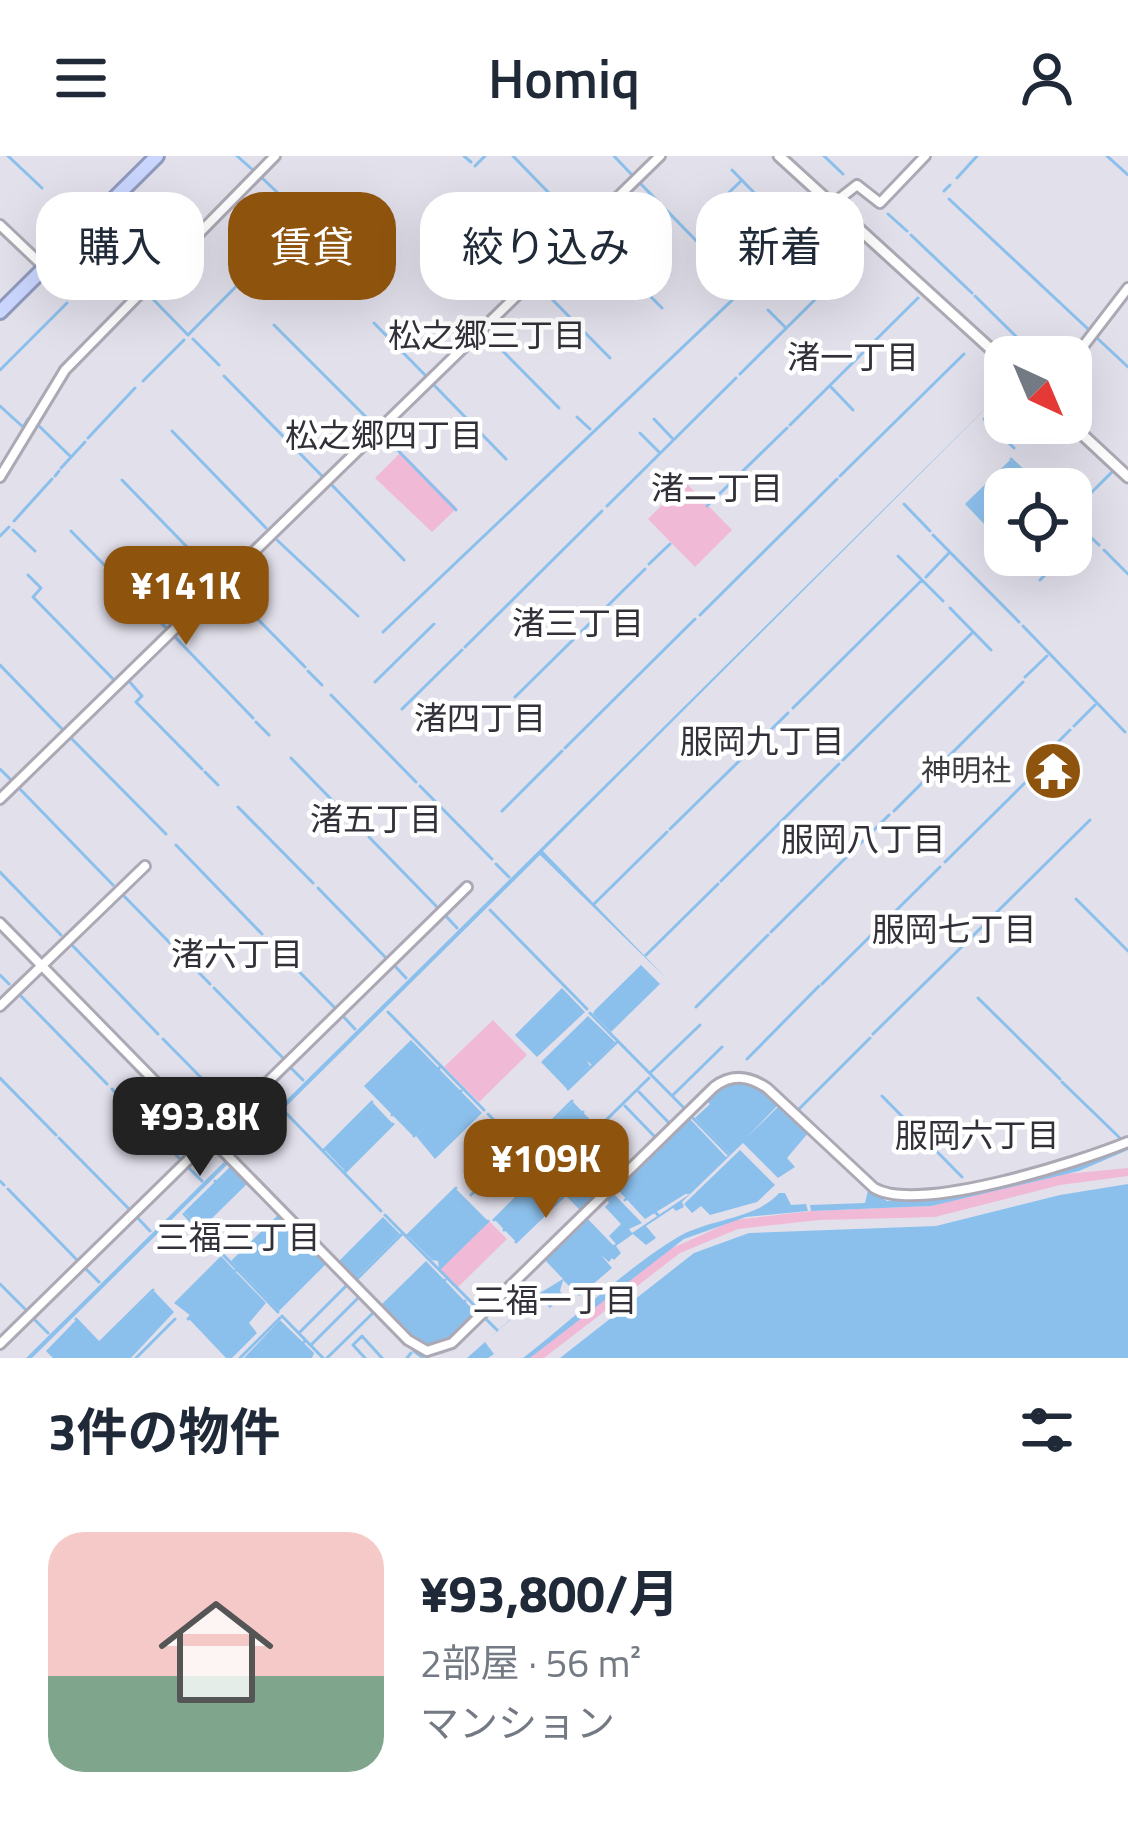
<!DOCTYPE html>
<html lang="ja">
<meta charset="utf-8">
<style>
body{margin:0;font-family:"Titillium Web","Noto Sans JP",sans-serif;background:#f2f2f3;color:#1f2937;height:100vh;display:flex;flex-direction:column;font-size:45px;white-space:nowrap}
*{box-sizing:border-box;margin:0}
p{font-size:39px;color:#747a83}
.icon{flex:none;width:66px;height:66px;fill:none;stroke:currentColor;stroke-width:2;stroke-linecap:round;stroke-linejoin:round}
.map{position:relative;height:1202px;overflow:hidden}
.drawer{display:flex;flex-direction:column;background:#fff;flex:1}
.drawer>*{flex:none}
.top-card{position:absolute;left:36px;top:36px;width:1056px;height:108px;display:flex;gap:24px}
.needle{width:78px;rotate:136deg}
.tools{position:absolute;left:984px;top:180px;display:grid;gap:24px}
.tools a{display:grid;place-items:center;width:108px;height:108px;border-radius:24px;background:#fff;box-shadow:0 12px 48px #0002;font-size:60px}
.price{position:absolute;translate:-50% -102px;padding:0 27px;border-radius:24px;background:#8e540e;color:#fff;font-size:39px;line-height:78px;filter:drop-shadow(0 3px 6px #0008)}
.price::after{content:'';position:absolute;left:50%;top:72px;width:36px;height:27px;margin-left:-18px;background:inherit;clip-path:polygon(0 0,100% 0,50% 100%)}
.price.selected{background:#222;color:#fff}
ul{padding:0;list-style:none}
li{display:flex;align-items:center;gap:36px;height:300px;padding:0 48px}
li span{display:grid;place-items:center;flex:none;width:336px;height:240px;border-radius:36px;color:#555}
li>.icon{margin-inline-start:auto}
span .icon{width:144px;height:144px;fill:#fffc;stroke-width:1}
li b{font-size:51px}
h2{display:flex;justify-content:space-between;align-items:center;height:144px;padding:0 48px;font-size:51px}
.tag{padding:0 42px;border-radius:36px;background:#fff;box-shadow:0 12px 48px #0002;font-size:42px;line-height:108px}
.tag.selected{background:#8e540e;color:#fff}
header{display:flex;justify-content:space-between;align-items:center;height:156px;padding:0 48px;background:#fff;font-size:54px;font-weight:600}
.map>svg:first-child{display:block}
.green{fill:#f0b9d5}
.water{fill:#8cc0ec}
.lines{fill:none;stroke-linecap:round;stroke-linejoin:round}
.stream{stroke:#8cc0ec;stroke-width:3}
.tertiary-casing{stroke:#aca9b4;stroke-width:14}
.secondary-casing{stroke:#aca9b4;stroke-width:15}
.trunk-casing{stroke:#909abc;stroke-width:18}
.tertiary{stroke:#fff;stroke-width:8}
.secondary{stroke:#fff;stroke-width:9}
.trunk{stroke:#cad6fe;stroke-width:12}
.labels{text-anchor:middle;stroke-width:9;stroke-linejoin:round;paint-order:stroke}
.poi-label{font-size:30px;fill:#3d3c40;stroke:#fff;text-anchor:end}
.neighbourhood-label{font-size:33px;fill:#323038;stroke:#fff}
</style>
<header><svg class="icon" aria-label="menu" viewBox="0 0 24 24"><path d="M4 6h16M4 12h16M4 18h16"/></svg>Homiq<svg class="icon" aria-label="person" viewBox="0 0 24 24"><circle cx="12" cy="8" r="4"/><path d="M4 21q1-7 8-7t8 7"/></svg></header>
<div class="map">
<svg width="1128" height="1202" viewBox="0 0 1128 1202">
<rect width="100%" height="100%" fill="#e2e0eb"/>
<path class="green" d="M401,296l56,56 -25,24 -57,-54z
M685,326l47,48 -37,37 -47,-48z
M493,864l34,35 -48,47 -35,-35z
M1128,1012v8l-68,9 -125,32 -116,3 -81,9 -58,24 -136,105h-14l138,-108 67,-30 76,-9 120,-5 124,-31z
M489,1065l18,18 -49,48 -18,-18z"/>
<path class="water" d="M1005,233l-462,462 124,128 -127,-124 -508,503h-6z
M1010,304l21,20 -9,9h-17v16l-20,20 -20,-21z
M641,809l19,19 -49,48 -18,-18 1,-3z
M562,832l23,24 -48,45 -22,-22z
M588,860l27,26 -23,23 -5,-4 3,5 -23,23 -26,-27z
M411,884l71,73 -47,46 -19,-23 14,-15 -17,15 -49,-50z
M737,924l19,5 23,19 -34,35 35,-34 29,27 -22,26 8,9 -17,11 -35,-35 -61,59 2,5 -8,4 -3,-3 -27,18 10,12 -10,7 -13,-11 -17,12 5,7 -7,7 -2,-2 -3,4 -8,-7 11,13 -33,28 -16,-16 -3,11 3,4 -13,13 -12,-12 -53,46 9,12 -6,4h-21l73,-65 23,-14 -19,-20 42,-42 27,28 3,-1 -7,-8 12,-12 -16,-17 4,-4 -4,-5 7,-6 30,31 -13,6 3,4 58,-39 -35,-37 32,36 -42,26 -29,-31 70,-68 4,-1 36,38 4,-3 -35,-36 15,-14 7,5 -10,-11 14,-12z
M573,946l28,29 -4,6 7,6 -17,18 23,24 -26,25 -59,-60z
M373,947l20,21 -48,47 -20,-21z
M1128,990v4l-49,21 -148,35 -120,5 -1,-6 55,-2 3,-13 19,11 55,-3 147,-37z
M740,994l35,35 -18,17 -47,13 -9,-9 -9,7 -8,-9z
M232,1009l17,17 -48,47 -17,-17z
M542,1018l21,21 -47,47 -21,-22z
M1128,1028v174h-568l134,-105 55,-20 187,-7 124,-31z
M456,1033l32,32 -49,47 -1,-7 -6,-1 -24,-24z
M779,1037h6l6,12 15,-1 2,7 -62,6 -62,22 -154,119h-7c48,-37 106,-92 155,-121 32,-19 77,-17 101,-44z
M279,1058l48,49 -48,48 -48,-50z
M383,1061l17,17 -46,46 -17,-17z
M221,1100l14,15 -16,17 17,-16 30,31 -17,20 8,10 -25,25h-6l-37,-39 2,-3 -17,-13z
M426,1105l52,54 -28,26 -22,6 -14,-7 -33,-35z
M154,1135l20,21 -43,46h-78l-7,-7 30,-31 23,24z
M280,1164l34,33 -2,5h-68z"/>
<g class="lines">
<path class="stream" d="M8,0l34,32
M237,0l17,15
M464,0l7,6
M513,0l68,70
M614,0l19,20
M824,0l19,18
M1107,0l21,19
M475,10l10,-10
M732,14l34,35
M261,21l73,69
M957,22l20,-22
M639,26l74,76
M944,35l6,-6
M949,43l139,130
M716,49l25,-24
M170,50l25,23
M888,58l19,17
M587,76l75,76
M911,79l61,58
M95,87l16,16
M116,108l24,24
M535,126l75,76
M146,136l42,43 113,-114
M975,140l62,61
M768,154l17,17
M374,167l52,53
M274,169l101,101
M485,177l74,75
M1097,182l31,29
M193,183l26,26
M0,214l67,-67
M740,218l115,-114
M224,220l99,101
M143,225l41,-41
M432,227l74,76
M831,231l22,23
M0,250l23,21 5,-8
M577,261l13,12
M654,263l18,19
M984,263l30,29
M38,269l33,32
M790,269l128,-127
M172,275l94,97
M640,277l20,20
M382,278l74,76
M88,282l47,-50
M1011,303l31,30
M61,312l24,-26
M55,320l4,-5
M840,320l124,-122
M122,324l96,99
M330,327l74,77
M904,348l26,27
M607,350l129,-128
M707,350l80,-78
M1071,357l43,-43
M1071,362l28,27
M14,365l38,-42
M13,374l22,21
M71,375l96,98
M933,379l86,87
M0,380l9,-9
M277,384l81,76
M1071,392l13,-14
M1104,394l24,24
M898,400l45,45
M649,408l21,-20
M28,419l13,13 -8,9 81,83
M926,421l23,-24
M1040,424l24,-25
M225,430l80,81
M950,452l41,42
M553,458l21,22
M700,459l137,-136
M1023,470l102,106
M383,476l445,-423
M174,480l79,82
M465,491l137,-136
M0,509l63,65
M308,515l14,14
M1025,521l22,-21
M128,524l14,16 -6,6 66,67
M375,526l59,-58
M331,539l85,87
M515,541l130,-128
M793,552l129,-128
M402,553l60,-59
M256,566l13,13
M1074,570l21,-21
M70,581l96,97
M565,592l130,-129
M291,602l73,75
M1042,602l28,-28
M843,604l129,-127
M0,613l11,11
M205,616l13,13
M420,630l72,73
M18,631l95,98
M238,651l75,76
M502,655l60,-60
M894,655l129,-129
M670,673l118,-116
M369,681l69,71
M176,689l86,89
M945,706l94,-93 -4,-4 5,-5
M496,708l13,13
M0,716l61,63
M721,725l118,-117
M318,732l69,71
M123,739l87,89
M1076,743l52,52
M594,748l73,-72
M490,754l97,99
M996,757l94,-93
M444,758l13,14
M771,776l118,-117
M266,782l70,71
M71,788l87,90
M646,799l72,-71
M393,808l13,14
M0,819l9,9
M822,828l118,-117
M214,832l70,71
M17,836l90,92
M978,842l82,81
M696,851l72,-72
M388,856l96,98
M590,857l95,96
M341,858l14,15
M873,878l118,-116
M163,883l70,71
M747,903l72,-73
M289,910l14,14
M651,916l49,-47
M0,922l56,57
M1062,926l60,58
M112,933l69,71
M568,933l48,-46
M639,936l31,32
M673,939l49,-48
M882,940l80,81
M708,944l36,38
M625,950l31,32
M799,953l71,-71
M286,957l95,98
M488,958l94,96
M392,959l47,-47
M690,959l38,39
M238,960l14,14
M602,968l47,-46
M675,979l35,37
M414,980l47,-45
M59,982l71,72
M609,984l-21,20 23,24
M525,992l47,-47
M323,995l49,-49
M652,999l36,38
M534,1004l49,-48
M186,1009l16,16
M344,1017l49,-49
M555,1023l47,-46
M625,1024l33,35
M0,1025l4,4
M215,1025l13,13
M8,1033l70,72
M471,1039l47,-45
M625,1044l9,-8
M184,1058l94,98
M135,1059l15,16
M385,1059l95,96
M494,1064l47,-47
M504,1074l48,-46
M408,1079l48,-47
M566,1082l21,23
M516,1086l48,-46
M83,1110l16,16
M439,1113l49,-48
M354,1126l47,-47
M0,1128l27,27
M268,1144l42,-40
M282,1160l41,42
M32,1161l16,16
M484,1161l13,13
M76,1163l22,23
M188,1163l47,-48
M400,1169l45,-45
M299,1177l49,-49
M109,1182l19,20
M421,1188l44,-43
M311,1189l49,-49
M414,1195l9,7
M84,1202l69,-68
M136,1202l39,-39
M240,1202l40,-40
M287,1202l17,-16
M327,1202l48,-47
M365,1202l-12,-13 9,-9 20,22
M407,1202l4,-5"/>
<g class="tertiary-casing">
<path id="tertiary" d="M834,47l23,-18 23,18 45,-47
M0,69l40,38
M1071,206l57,-74
M0,321l65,-107 210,-214
M0,643l660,-643
M0,767l408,417 19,11 25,-8 262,-256c18,-14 35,-11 53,1l107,100c44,26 205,-26 254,-46
M0,850l145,-140
M0,1188l467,-457"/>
</g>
<g class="secondary-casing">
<path id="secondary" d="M779,0l226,206
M1070,267l58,54"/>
</g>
<g class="trunk-casing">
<path id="trunk" d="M0,156l157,-156"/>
</g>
<use href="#tertiary" class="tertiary"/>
<use href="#secondary" class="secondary"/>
<use href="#trunk" class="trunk"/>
</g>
<defs>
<g id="temple-disc" transform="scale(3)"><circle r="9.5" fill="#8e540e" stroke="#fff"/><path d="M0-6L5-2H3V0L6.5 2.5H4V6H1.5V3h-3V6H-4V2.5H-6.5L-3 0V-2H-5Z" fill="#fff"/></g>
</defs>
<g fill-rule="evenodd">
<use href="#temple-disc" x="1053" y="615"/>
</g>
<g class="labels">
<g class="poi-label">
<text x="1011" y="625">神明社</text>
</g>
<g class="neighbourhood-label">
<text x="487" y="191">松之郷三丁目</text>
<text x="853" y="213">渚一丁目</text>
<text x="384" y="291">松之郷四丁目</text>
<text x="717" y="344">渚二丁目</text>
<text x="578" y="479">渚三丁目</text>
<text x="480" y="574">渚四丁目</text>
<text x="762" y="597">服岡九丁目</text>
<text x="376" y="675">渚五丁目</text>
<text x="863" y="695">服岡八丁目</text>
<text x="954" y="785">服岡七丁目</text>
<text x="237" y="810">渚六丁目</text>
<text x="977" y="991">服岡六丁目</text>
<text x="238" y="1093">三福三丁目</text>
<text x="555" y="1156">三福一丁目</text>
</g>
</g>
</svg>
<div class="tools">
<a><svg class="needle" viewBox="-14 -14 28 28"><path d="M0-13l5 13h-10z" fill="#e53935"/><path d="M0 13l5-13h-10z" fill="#747a83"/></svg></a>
<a><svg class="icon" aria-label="locate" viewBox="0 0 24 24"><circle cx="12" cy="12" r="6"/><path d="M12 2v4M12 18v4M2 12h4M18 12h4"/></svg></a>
</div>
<b class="price" style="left:186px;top:492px">¥141K</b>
<b class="price selected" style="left:200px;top:1023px">¥93.8K</b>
<b class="price" style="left:546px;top:1065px">¥109K</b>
<div class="top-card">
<a class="tag">購入</a>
<a class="tag selected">賃貸</a>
<a class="tag">絞り込み</a>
<a class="tag">新着</a>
</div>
</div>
<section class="drawer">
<h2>3件の物件<svg class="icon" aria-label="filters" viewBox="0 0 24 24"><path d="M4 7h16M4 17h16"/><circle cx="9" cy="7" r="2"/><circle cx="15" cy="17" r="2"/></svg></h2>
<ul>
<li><span style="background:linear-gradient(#f6c9c9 60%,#7fa58c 0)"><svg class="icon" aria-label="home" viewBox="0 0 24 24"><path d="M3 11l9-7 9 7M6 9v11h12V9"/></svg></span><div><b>¥93,800/月</b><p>2部屋 · 56 m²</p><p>マンション</p></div></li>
</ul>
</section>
